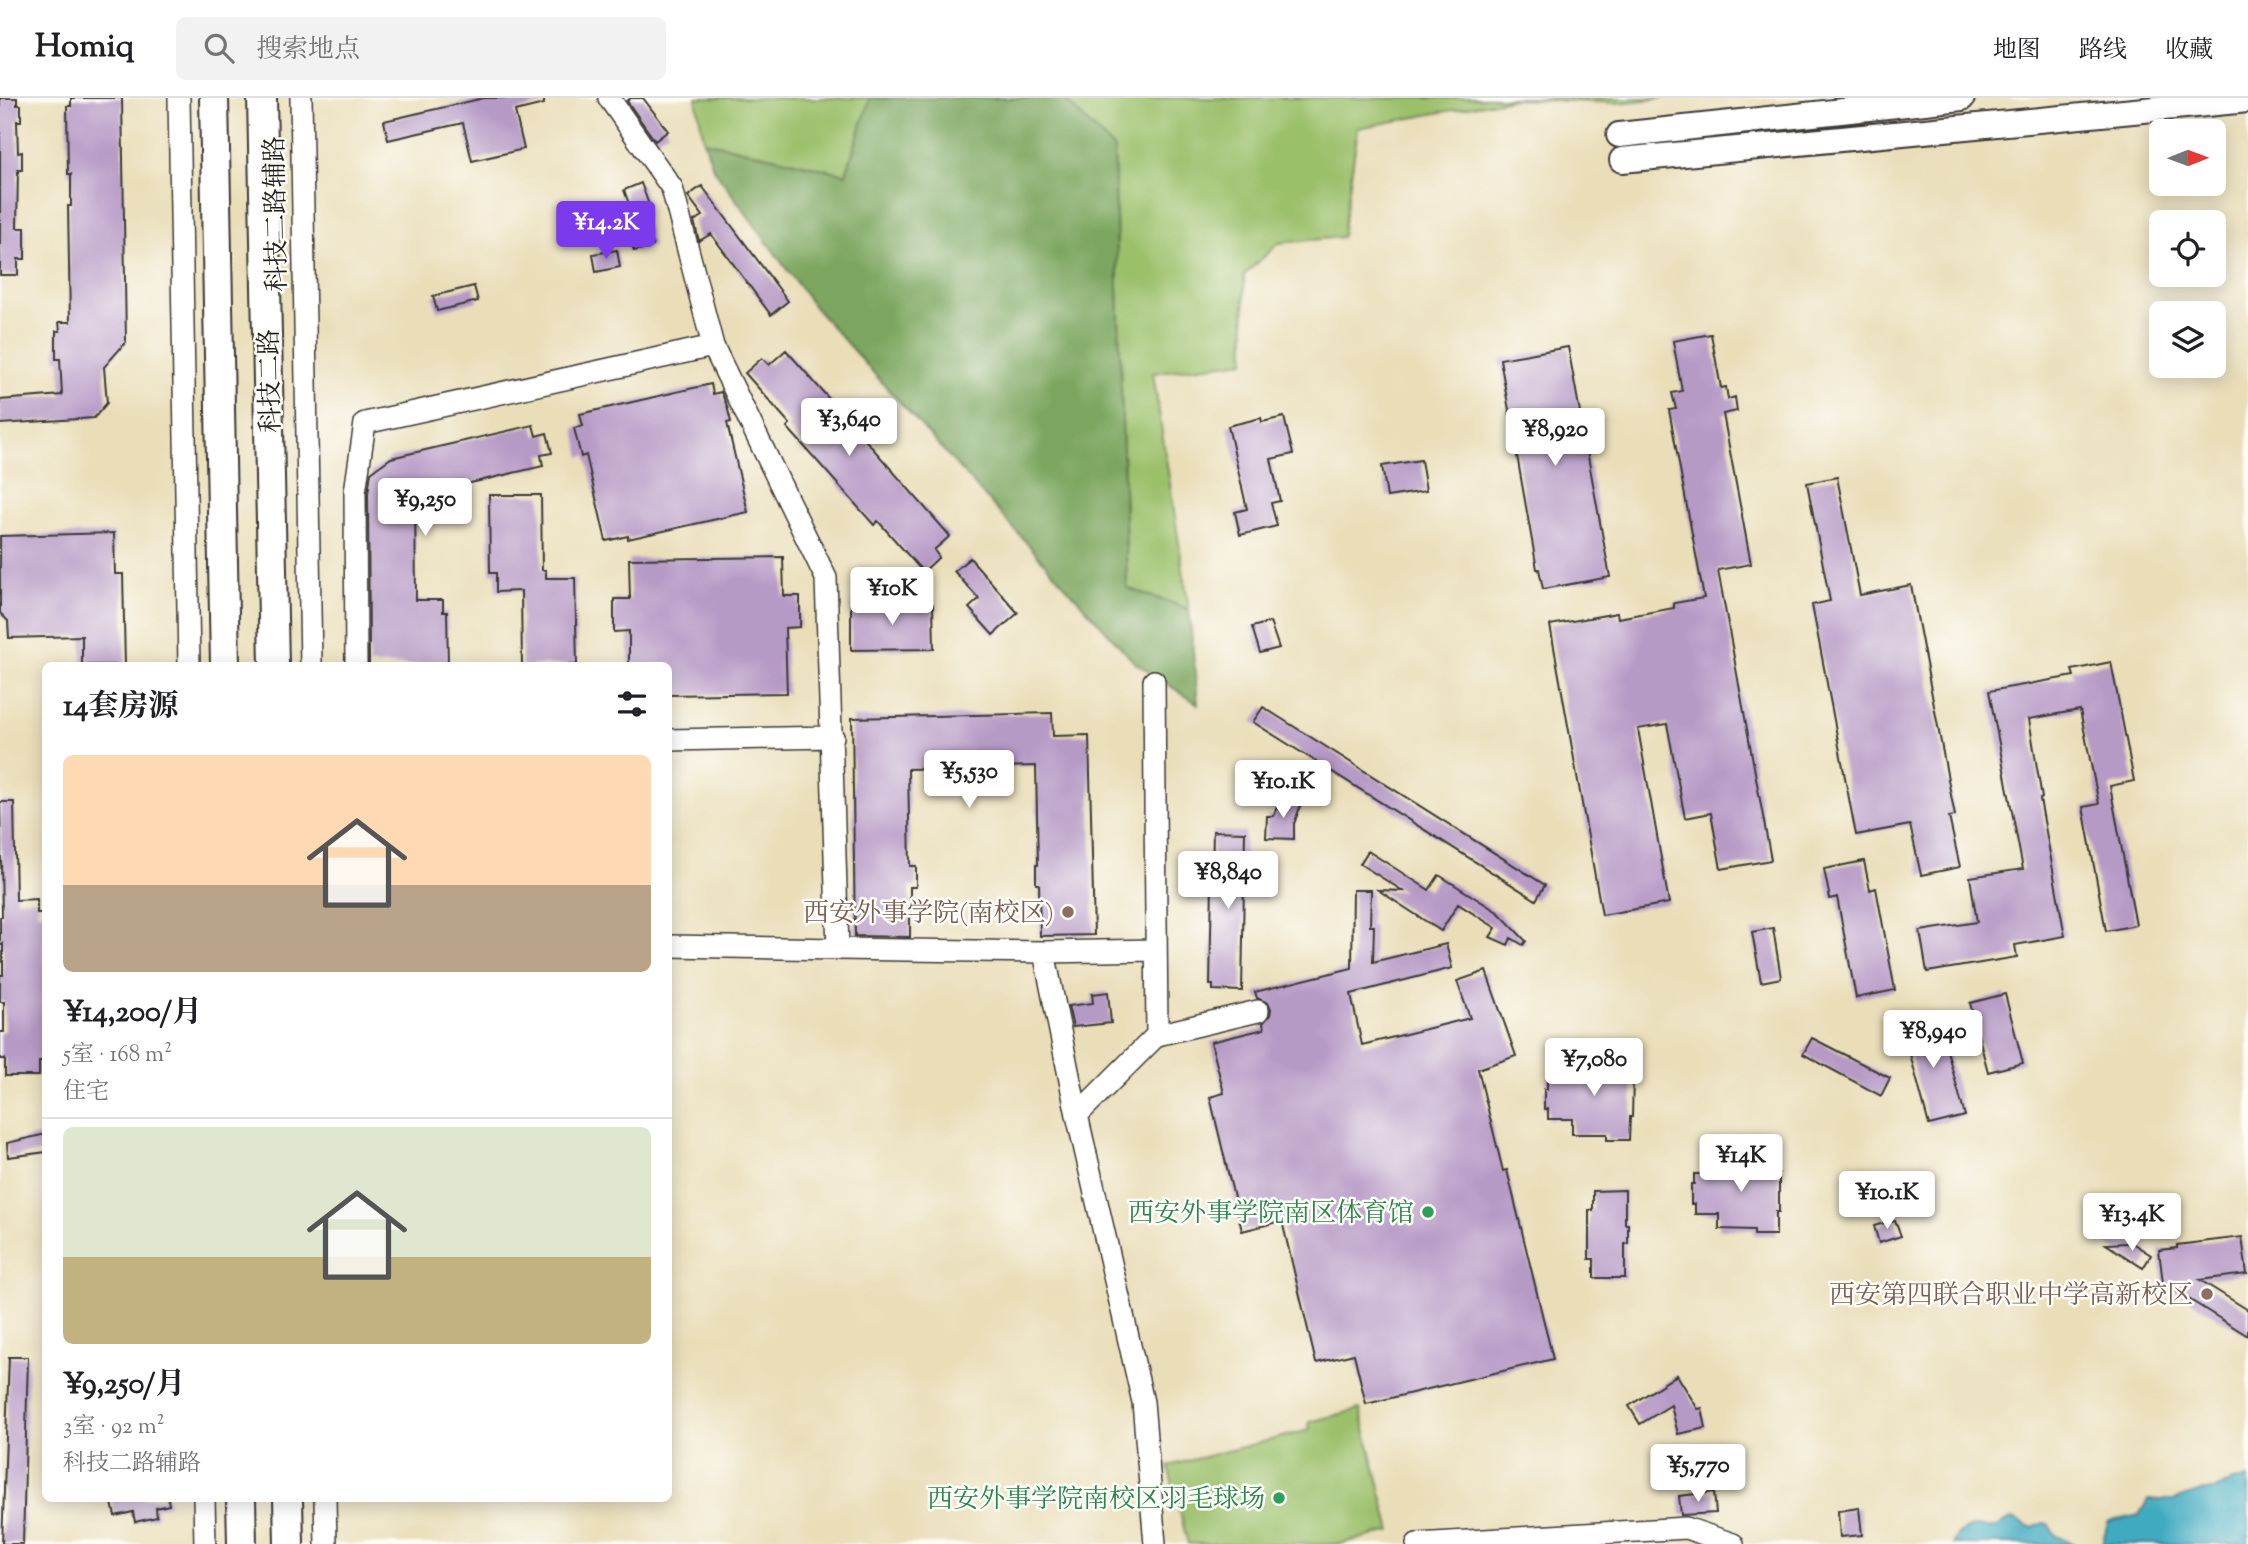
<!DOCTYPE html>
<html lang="zh">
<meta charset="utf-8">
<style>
body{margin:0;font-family:"Sorts Mill Goudy","Noto Serif SC",serif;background:#f2f2f2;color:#202124;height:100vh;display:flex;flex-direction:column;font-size:26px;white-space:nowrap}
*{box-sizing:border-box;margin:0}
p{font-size:23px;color:#757577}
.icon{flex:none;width:38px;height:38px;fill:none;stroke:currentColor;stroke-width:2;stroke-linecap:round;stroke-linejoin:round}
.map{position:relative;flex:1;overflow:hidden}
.panel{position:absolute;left:42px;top:564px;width:630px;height:840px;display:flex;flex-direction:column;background:#fff;border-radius:10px;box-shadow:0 4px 18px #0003}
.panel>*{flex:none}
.needle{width:46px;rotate:89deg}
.fabs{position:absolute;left:2149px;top:21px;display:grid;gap:14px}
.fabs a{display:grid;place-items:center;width:77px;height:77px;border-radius:10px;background:#fff;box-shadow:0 4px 18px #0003;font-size:35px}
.price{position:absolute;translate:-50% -60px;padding:0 16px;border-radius:7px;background:#fff;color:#222;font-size:23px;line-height:46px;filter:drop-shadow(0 2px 4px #0008)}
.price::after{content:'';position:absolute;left:50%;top:42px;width:21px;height:16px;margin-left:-10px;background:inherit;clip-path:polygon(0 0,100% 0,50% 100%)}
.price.selected{background:#7c3aed;color:#fff}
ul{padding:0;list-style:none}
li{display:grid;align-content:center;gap:14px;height:371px;padding:0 21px}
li+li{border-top:2px solid #e0e0e0}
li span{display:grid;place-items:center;height:217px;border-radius:10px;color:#555}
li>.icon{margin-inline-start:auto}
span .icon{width:126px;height:126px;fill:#fffc;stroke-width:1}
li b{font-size:30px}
h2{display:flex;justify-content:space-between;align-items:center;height:84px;padding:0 21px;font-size:30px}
header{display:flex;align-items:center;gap:42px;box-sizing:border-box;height:98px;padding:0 35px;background:#fff;border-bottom:2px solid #e0e0e0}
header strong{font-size:33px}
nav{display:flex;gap:38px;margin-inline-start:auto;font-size:24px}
.search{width:490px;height:63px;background:#f2f2f2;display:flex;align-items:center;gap:18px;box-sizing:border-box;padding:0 24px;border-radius:10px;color:#757577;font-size:26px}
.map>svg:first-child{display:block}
.green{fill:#9bc06a;stroke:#5c6e43;stroke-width:2}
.forest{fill:#7ca65e;stroke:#4c613d;stroke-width:2}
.water{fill:#41aac1;stroke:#2e636e;stroke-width:2}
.building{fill:#b69ac6}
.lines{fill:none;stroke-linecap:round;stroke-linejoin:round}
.minor-casing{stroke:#3b3934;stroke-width:24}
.tertiary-casing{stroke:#3b3934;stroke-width:28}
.secondary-casing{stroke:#3b3934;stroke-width:32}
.minor{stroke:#fff;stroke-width:21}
.tertiary{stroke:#fff;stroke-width:24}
.secondary{stroke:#fff;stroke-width:28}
.education-dot{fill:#8d6e63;stroke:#fdfcf7;stroke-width:2.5}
.leisure-dot{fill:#2e9e5b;stroke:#fdfcf7;stroke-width:2.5}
.labels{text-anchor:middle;stroke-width:5;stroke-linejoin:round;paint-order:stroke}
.street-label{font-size:26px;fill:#1c1c1c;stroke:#fdfcf7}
.education-label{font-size:26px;fill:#785e54;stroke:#fdfcf7;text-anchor:end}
.leisure-label{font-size:26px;fill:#27864d;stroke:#fdfcf7;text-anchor:end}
</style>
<header>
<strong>Homiq</strong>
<div class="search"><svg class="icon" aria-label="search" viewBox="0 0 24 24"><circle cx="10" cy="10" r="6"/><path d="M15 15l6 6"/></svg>搜索地点</div>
<nav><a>地图</a><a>路线</a><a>收藏</a></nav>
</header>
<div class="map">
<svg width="2248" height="1446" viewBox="0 0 2248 1446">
<rect width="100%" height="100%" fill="#fdfcf7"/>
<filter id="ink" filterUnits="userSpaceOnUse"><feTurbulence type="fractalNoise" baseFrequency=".0143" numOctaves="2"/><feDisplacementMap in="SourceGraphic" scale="14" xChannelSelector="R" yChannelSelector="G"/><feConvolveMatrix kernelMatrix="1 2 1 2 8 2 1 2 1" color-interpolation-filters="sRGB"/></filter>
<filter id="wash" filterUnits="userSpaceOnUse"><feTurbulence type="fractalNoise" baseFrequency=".00686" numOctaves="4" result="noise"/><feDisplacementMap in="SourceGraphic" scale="28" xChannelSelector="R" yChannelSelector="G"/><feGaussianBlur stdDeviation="1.57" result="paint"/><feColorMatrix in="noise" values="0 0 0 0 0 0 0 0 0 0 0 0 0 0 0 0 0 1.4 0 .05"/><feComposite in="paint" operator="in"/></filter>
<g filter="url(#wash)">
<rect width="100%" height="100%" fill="#eadeb9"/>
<path class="green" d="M696,0h174l-24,76 -142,-33z
M1063,0h601l-45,5 -108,-4 -153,29 -16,109 -63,6 -35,32 1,86 -92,12 36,236 -62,-21 -13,-438z
M1360,1311l31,122 -51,13h-152l-20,-78 142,-36 -1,-8z"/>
<path class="forest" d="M870,0h193l51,51 13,439 62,21 9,95 -64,-42 -319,-354 -102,-140 -9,-27 142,33z"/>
<path class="water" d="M2248,1381v65h-146l6,-22 31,-7 9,-15h26l30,-10h12l16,-9z
M2013,1421l20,9 10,-5 5,1 7,11 20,9h-122c2,-11 16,-18 27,-17 3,0 9,2 12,1 8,-1 13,-8 21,-9z"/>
<g id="blocks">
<path class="building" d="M0,0h17v7h4v16h-4l1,32 4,-1v18h-4l-1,58h8v31h-7v16h-18z
M71,0h51l4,244 -22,25 3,36 -13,15 -94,6v-24l62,-5 -2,-36h-4v-28h4l-1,-9h11l-2,-116h3v-32h-3l-1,-68h4z
M484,0h60v6l-29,7 9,38 -52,12 -9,-38 -75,17 -4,-19z
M631,0h12l25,33 -13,10 -28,-40z
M641,85l8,22 -17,7 -8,-22z
M702,88l86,115 -17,14 -60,-81 -12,7 -5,-20 9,-5 -15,-20z
M647,127l6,21 -19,5 -6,-20z
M617,152l3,17 -24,5 -3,-18z
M474,188l4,15 -41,10 -4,-15z
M1711,236l10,54 5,-1 2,12 7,-2 2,14 -14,3 28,150 -33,6 53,290 -50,9 -10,-56 -26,5 -18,-94 -29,5 31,174 -67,12 -52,-290 67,-12 1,5 56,-10v-5l30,-5 -35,-188 7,-1 -4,-16 10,-2 -9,-50z
M1568,249l42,230 -67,12 -4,-20h-2l-37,-210z
M786,252l164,186 -16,14 5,7 -16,15 -45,-51 -4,4 -87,-98 3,-3 -45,-51 17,-15 7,7z
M711,286l2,10 8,-2 6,14 4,16 -4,1 21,89 -120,27v-3l-22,5 -20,-86 -5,2 -7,-29 9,-2 -3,-12z
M1284,319l9,37 -22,5 9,42 -9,2 6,23 -37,9 -5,-23 12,-3 -19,-83 33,-8 1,4z
M533,327l3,11 11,-3 5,20 -11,2 2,11 -128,30 1,104h27v12h4l1,53h-79l-1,-172 3,-21 20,-14z
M1421,362l5,31 -39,6 -5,-31z
M1837,379l23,118 51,-10 44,231 -6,1 11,50 -39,8 -11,-50 -54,10 -44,-230 18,-4 -23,-118z
M489,397h52l1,75h4v8h29l2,87h-55l-1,-74 -25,1v-19h-6z
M114,435l1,41h8l2,91h-43v-29l-73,2 -1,-17 -8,-8v-77z
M783,459l1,39h16v31l-15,1 2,65 -119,2v-30h-39v-34l-15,1v-33h16l-1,-40z
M970,460l48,55 -25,22 -24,-27 10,-9 -25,-28z
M933,506l1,45 -83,1v-45z
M1270,524l9,26 -19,5 -8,-26z
M2111,564l23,119 -24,5 26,139 -30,6 -23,-124 16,-3 -19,-94 -51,9 13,79 -2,1 25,137 -50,9 2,12 -90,15 -7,-41 57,-9 -7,-45 53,-8 -34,-178 85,-15 -2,-6z
M1263,609l282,178 -9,15 -283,-178z
M1052,615l1,23 36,-1 5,200 -54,1 -1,-52h-3v-19h2l-2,-99 -128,3 2,97h6v21h-6v50l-55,-1 -3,-218z
M1280,699l21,7 -7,20v15l-28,-1 1,-22h7z
M0,704h14l2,98 21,-1v14h7l2,148h-7v15h-34v-17h-5v-27h4v-30h-4v-27h3v-31l-3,1v-28h2z
M1213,733l32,1 -3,159 -29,-1v-5h-3z
M1368,753l61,39 10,-15 60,38 27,28 -3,4 -12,-7 -3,7 -18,-8 6,-9 -38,-24 -17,27 -63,-41 25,1 -43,-27z
M1864,763l6,29 6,-2 19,102 -39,8 -19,-101 -7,2 -6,-30z
M1353,792h18l-1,36h4l-1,36 73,-18 6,24 -101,26 11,51 108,-27 -13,-37 29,-10 30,85 -38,13 25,102 4,-1 46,189 -187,45 -12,-50 -38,9 -34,-142 -40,10 -32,-134 14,-4 -13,-51 53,-13 -1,-6 7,-8 1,-6 -3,-6 -11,-5 -2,-6 97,-24z
M1773,830l8,50 -20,4 -9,-50z
M1108,894l3,31 -38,4 -5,-21 25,-3 -1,-9z
M2005,896l18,69 -35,9 -18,-69z
M1937,916l28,102 -36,9 -27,-101z
M1812,940l78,40 -9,18 -78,-42z
M1606,957h22l-1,23h6l-1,39h-2l-1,23h-22v-6h-35v-15h-24v-10h-4v-20h3v-11h26v-16h33z
M46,1036v18l-38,5 -1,-14z
M1753,1052h21v23h5v39h-3v23h-22v-5l-35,-1v-15h-24v-10h-4v-20h3v-10h26v-17l33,1z
M1625,1092v34h3v20h-3v34h-31v-19h-5v-49h4v-19z
M1895,1122l6,16 -22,7 -5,-17z
M2242,1139l5,37 -47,6 48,30v26l-85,-53 -4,-33 18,-2v-3z
M2129,1143l22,14 -8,13 -37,-24 21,-1z
M9,1259h19l-5,187h-21z
M1677,1277l21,34 4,-1 4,20 -28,6 -7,-29 -31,19 -11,-18z
M1714,1394l2,21 -35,2 -2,-19z
M111,1400h57l1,7 -13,3 1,9 -22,5 -2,-10 -18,4z
M1859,1410l3,27 -22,2 -2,-26z"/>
</g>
</g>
<g filter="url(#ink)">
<use href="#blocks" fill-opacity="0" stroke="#3b3934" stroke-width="2"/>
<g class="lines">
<g class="minor-casing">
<path id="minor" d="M179,0l10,567
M301,0l10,567
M609,0l63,90 41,158 113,232 12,371 206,3 112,-2
M356,567l-1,-173 10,-69 348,-77
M1154,583l3,354
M668,642l165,-3
M668,848l170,3
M1044,854l33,163 66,287 12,142
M1077,1017l80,-80 101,-24
M204,1400l1,46
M325,1400l1,46
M1417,1446l269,-16 47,16"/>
</g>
<g class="tertiary-casing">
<path id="tertiary" d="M1619,37l343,-37
M1622,62l626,-60"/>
</g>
<g class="secondary-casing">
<path id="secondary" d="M214,0l11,567
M262,0l12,567
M241,1400l1,46
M288,1400l1,46"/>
</g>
<use href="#minor" class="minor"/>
<use href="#tertiary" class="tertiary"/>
<use href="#secondary" class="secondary"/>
</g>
</g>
<g class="education-dot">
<circle cx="1068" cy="814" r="7"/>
<circle cx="2207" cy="1196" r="7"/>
</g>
<g class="leisure-dot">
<circle cx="1428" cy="1114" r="7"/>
<circle cx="1279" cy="1400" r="7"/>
</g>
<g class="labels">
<g class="street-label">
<text transform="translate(275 116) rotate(-91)" y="9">科技二路辅路</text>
<text transform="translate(269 283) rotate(-91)" y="9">科技二路</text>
</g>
<g class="education-label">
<text x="1054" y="823">西安外事学院(南校区)</text>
<text x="2193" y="1205">西安第四联合职业中学高新校区</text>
</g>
<g class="leisure-label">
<text x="1414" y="1123">西安外事学院南区体育馆</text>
<text x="1265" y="1409">西安外事学院南校区羽毛球场</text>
</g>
</g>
</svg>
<div class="fabs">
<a><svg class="needle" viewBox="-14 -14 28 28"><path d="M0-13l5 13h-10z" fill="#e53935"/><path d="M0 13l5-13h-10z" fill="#757577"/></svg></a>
<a><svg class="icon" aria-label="locate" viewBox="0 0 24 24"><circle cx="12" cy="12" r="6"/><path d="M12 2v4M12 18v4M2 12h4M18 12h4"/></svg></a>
<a><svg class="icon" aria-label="layers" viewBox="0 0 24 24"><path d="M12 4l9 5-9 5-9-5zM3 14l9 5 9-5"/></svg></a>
</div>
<b class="price selected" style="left:606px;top:163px">¥14.2K</b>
<b class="price" style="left:849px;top:360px">¥3,640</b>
<b class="price" style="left:1555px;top:370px">¥8,920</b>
<b class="price" style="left:425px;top:440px">¥9,250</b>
<b class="price" style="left:892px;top:529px">¥10K</b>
<b class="price" style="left:969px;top:712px">¥5,530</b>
<b class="price" style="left:1283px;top:722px">¥10.1K</b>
<b class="price" style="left:1228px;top:813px">¥8,840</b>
<b class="price" style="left:1933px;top:972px">¥8,940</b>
<b class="price" style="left:1594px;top:1000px">¥7,080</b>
<b class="price" style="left:1741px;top:1096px">¥14K</b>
<b class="price" style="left:1887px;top:1133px">¥10.1K</b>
<b class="price" style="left:2132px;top:1155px">¥13.4K</b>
<b class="price" style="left:1698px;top:1406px">¥5,770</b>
<section class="panel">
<h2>14套房源<svg class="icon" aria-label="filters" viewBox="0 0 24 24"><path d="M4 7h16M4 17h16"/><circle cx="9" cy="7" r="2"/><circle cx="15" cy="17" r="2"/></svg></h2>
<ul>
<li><span style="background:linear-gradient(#ffd9b3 60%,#b9a48a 0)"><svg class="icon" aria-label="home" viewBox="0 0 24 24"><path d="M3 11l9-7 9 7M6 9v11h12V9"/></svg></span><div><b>¥14,200/月</b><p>5室 · 168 m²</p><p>住宅</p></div></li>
<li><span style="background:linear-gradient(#dfe7d0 60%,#c2b280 0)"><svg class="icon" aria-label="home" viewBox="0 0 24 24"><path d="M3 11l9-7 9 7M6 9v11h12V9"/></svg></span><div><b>¥9,250/月</b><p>3室 · 92 m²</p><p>科技二路辅路</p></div></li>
</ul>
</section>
</div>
